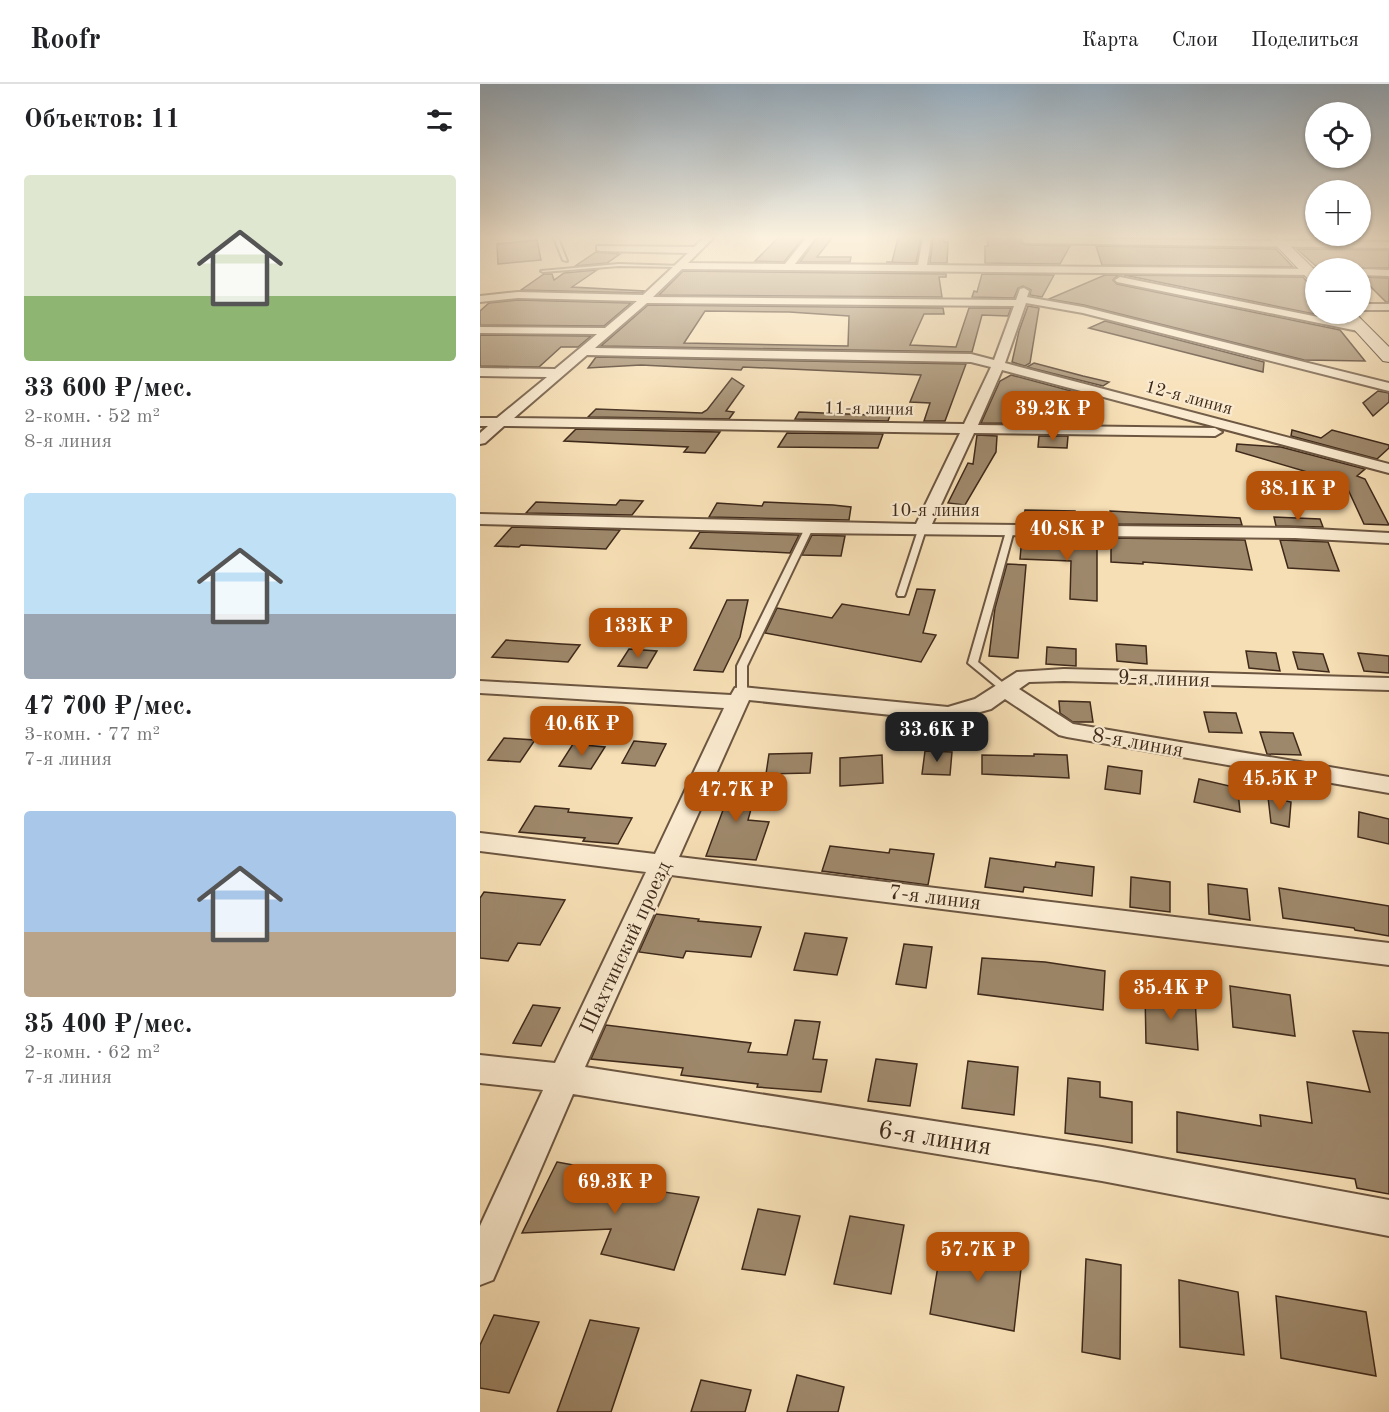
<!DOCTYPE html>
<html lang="ru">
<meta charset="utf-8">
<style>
body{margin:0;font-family:"Old Standard TT",serif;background:#f6f6f6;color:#202124;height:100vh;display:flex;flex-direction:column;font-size:22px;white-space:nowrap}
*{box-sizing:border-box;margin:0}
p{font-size:20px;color:#757577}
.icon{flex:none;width:33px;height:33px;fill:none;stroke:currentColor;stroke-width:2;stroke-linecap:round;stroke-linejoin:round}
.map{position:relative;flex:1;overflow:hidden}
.panel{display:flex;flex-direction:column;background:#fff;width:480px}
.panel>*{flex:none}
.buttons{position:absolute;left:825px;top:18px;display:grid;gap:12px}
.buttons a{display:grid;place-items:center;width:66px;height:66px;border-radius:50%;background:#fff;box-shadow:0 2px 4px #0004;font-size:30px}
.price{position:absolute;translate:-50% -51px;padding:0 14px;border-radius:12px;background:#b45309;color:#fff;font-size:20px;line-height:39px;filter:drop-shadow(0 2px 3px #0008)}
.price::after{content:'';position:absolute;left:50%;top:36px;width:18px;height:14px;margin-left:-9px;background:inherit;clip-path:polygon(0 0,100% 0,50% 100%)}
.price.current{background:#222;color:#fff}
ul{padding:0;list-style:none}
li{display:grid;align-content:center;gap:12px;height:318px;padding:0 24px}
li span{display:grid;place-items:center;height:186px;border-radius:6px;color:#555}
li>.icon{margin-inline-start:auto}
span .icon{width:108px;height:108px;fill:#fffc;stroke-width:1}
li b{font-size:26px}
h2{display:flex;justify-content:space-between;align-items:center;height:72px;padding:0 24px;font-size:26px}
header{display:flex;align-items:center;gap:36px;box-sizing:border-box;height:84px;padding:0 30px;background:#fff;border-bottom:2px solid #e0e0e0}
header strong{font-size:28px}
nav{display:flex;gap:33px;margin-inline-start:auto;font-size:21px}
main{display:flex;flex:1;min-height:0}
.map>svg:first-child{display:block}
.building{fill:#9e886b;stroke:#3e291a;stroke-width:1.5;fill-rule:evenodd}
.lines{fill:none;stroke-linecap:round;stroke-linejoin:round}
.lane-casing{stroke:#6c5641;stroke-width:4}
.street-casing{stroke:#6c5641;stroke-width:4}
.secondary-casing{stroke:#3e291a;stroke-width:2}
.lane{fill:#faeacf;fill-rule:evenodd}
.street{fill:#faeacf;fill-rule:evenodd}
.secondary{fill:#faeacf;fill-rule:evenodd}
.labels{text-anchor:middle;stroke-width:4.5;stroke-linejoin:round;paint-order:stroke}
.far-street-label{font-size:18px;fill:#3e291a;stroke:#faeacf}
.street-label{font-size:21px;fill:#3e291a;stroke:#faeacf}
.near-street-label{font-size:26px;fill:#3e291a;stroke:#faeacf}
</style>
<header>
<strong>Roofr</strong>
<nav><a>Карта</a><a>Слои</a><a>Поделиться</a></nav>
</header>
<main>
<section class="panel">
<h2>Объектов: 11<svg class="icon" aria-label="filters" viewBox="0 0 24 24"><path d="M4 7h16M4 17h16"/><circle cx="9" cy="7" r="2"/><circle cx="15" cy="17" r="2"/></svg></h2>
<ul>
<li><span style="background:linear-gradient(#dfe7d0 65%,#8fb573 0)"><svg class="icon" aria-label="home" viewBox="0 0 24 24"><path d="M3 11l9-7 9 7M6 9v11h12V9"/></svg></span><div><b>33 600 ₽/мес.</b><p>2-комн. · 52 m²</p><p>8-я линия</p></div></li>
<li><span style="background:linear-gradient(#bfe0f5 65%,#9aa5b1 0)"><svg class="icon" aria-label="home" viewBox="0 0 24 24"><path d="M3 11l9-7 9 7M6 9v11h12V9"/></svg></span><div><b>47 700 ₽/мес.</b><p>3-комн. · 77 m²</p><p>7-я линия</p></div></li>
<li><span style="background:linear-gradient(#a9c7e8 65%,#b9a48a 0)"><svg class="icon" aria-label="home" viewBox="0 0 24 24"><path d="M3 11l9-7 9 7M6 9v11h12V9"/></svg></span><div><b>35 400 ₽/мес.</b><p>2-комн. · 62 m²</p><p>7-я линия</p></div></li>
</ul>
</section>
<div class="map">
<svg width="909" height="1328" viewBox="0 0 909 1328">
<rect width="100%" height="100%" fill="#f7dfb5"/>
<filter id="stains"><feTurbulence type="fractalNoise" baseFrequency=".00333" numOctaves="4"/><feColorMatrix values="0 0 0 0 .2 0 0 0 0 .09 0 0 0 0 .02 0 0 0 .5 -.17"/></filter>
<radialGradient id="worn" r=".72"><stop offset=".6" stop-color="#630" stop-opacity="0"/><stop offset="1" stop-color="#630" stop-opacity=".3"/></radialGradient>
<path class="building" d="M298,154h25l-19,24 -29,-1z
M337,154h15l-15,19h34l-1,5h-50z
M418,154h23l-5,25 -30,-1h6z
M453,154h11v4h4l-1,21h-17z
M507,154h34v5l5,2 44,1 -10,18 -75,-1v-17h3z
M57,156l4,20 -43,4 -1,-20z
M616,162l180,3 17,18 -191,-2z
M817,165l92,1v18h-71z
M116,168l24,2 -13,9 -32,3z
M117,186l-25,17 72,4 -2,2 -121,-3 23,-16h8l2,6 10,-7z
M203,187l263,3v3h-7l3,20 -283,-2z
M502,190l72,1 -12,22 -12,-2 1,-5 -8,-4 -5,2 -4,10 -42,-1 2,-6 3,1z
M625,191h13l-5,5 4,4 223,46 25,31 -61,-1 -220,-55 -35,-6z
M644,191l179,2 6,7 7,1v29l8,2z
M881,193l28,1v24h-3z
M38,216l113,3 -27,23 -124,-1v-14l9,-8z
M168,221l295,3 1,6h-20l-14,31 46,2 13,-39h42l-3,8 -26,-1 -10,37 -371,-6zM225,227l84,1 60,4 -1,30 -164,-3z
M548,222l11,2 -9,55 -5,3 -13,-4 7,-31z
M625,237l159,41 -1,10 -174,-44z
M0,251l111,1 -13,11h-17l-22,20 -59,-1z
M116,273l370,7 -21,57h-21l6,-18 -20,-1 11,-27 -178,-8 -2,3 -100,-5 -53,3z
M554,279l49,13 26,6 -6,4 -76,-19z
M531,291l79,21 -21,15 -1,13 -87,-1 19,-42z
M252,294l12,8 -18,25 8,1 -5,7 -141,-2 8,-8 106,4 5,-3z
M898,307l11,2v9l-16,14 -10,-13z
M319,328l72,3 1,-2h19l-3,8 -93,-2z
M96,345l144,3 -15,21 -21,-1 4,-5 -124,-6z
M812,346l29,8 11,-8 57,15v3l-12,11 -86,-23z
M307,349l96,1 -5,14 -100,-1z
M497,351l20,1 -1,16 -31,53 -17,-2 20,-40 5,1z
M559,352h29l-1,12 -29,-1z
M757,360l44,3 84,22 -8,7 8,3 24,46 -25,-1 -19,-41 -109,-32z
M140,416l23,1 -11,14 -106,-2 10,-11 80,3z
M284,418l69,3 18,2 -2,13 -140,-3 8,-14 45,3z
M545,426l50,1v12h-52z
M630,427l130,7 2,7 -132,-1z
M794,433l46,2 3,8 -47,-1z
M32,443l108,3 -14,19 -85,-4 -2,2 -24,-1z
M220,448l99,3 -9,18 -100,-5z
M332,451l33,1 -4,20 -39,-1z
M542,453l52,1v9l23,1v53l-27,-2 1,-38 -51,-2z
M631,454l134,2 7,30 -109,-8v2l-32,-2z
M800,456l48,2 11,29 -51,-3z
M527,480l19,1 -8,93 -29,-2 6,-48z
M437,505l18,1 -12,43 13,2 -15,27 -156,-29 12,-25 55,10 10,-14 67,11z
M247,516h21l-8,37 -17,35 -29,-2z
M26,556l56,4 18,1 -12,17 -76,-5z
M636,560l30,2 1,18 -30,-3z
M567,563l29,2v17l-30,-2z
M149,565l28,2 -10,17 -29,-2z
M766,567l30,2 4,18 -31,-3z
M813,568l30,2 6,18 -31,-3z
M878,569l31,3v17l-25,-2z
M579,617l31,1 3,20h-20l-13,-9z
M724,628l32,1 6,20 -33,-1z
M780,648l33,1 8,22 -34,-1z
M24,654l31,2 -15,22 -32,-2z
M154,657l32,3 -11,22 -33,-3z
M93,660l32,3 -14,22 -32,-3z
M445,667l27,1 -2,23 -28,-1z
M332,669l-2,20 -44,1 3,-20z
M554,670l33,1 2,23 -87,-4v-19l52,1z
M402,671l1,28 -43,3v-28z
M628,682l34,5 -2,23 -35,-5z
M719,695l35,8v3l4,1 2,21 -46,-10z
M235,698l43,2 -10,36 21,2 -13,38 -50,-4 20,-54h-20z
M788,713l23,5 -2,25 -18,-4z
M55,722l34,3 -1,3 64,6 -14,26 -35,-3 2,-3 -66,-6z
M879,728l30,7v25l-31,-7z
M350,762l59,7 1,-4 44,5 -6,31 -106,-14z
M510,774l65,9 1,-5 38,5 -2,29 -68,-9 -1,5 -38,-5z
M651,793l39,5v30l-40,-5z
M728,800l39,5 3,31 -41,-6z
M799,804l110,18v30l-34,-6 -1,-2 -71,-10z
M4,808l81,8 -25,45 -22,-2 -10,18 -28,-3v-60z
M176,830l43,5 -1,2 63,6 -10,30 -65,-6 -3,7 -44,-6z
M325,849l42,5 -10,37 -43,-5z
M424,860l28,3 -6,41 -30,-4z
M502,874l63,4 60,9 -2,39 -125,-16z
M750,902l60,9 5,41 -62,-9z
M665,908l50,6 3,52 -52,-7z
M53,921l27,3 -19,38 -28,-3z
M315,936l25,2 -7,37 14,1 -6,32 -64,-5 1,-3 -77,-9 2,-7 -92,-9 15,-34 145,18 -3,9 39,3z
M873,947l36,2v161l-32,-6 -2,-9 -178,-27v-40l84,14 -1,-11 52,8 -5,-41 63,10z
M396,975l41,5 -7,42 -42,-5z
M488,977l50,6 -4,48 -52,-7z
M588,994l32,4v15l32,5v41l-67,-10z
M77,1078l49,9 -5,12 98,14 -25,73 -73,-16 10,-25 -89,4z
M278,1125l42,7 -15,59 -43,-6z
M370,1132l54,9 -13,69 -57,-10z
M463,1152l80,15 -9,80 -84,-17z
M606,1175l35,6 -1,94 -38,-7z
M699,1196l59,12 6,63 -64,-8z
M796,1212l90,16 10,64 -95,-18z
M14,1231l45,7 -30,71 -29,-5v-43z
M110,1236l49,8 -28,84h-54z
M317,1291l47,12 -6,25h-51z
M221,1296l50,10 -6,22h-54z"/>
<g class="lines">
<g class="lane-casing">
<path id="lane" d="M74,154h4l9,23 -4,-1z
M139,180l63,2 -2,1 -61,-1 -76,6 -2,-1z
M326,442h6l1,2 -66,138v27l-2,2h-6l-2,-2v-27z
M439,443h6l1,2 -21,65 -1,2h-6l-1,-2z
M527,444h3l4,2 -36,132 30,25 2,2 -5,3 -3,-1 -34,-28z"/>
</g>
<g class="street-casing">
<path id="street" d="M224,154h9l-25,25 97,1 21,-26h9l-20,26 123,1 5,-27h8l-4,27 389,4v6l-634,-6 -29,28 363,3 4,-11 4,-1 5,3 -2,6 56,10 306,76v8l-306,-78 -57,-10 -21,60 384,101v9l-387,-103 -24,55 237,3 7,4 -7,4 -241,-3 -42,91 363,4 94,5v10l-94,-5 -486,-5 -329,-9v-10l436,10 44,-91 -456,-7 -19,17 -5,1v-11l8,-7h-8v-8h17l50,-41 -67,-1v-8l75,1 42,-35 -117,-1v-6l125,1 32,-27 -119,-3 -38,4v-6l38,-4 125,3 45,-42 -88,-2 -3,-1v-4l97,1zM167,219l367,3 -20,54 -23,-6 -376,-6zM107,271l384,7 20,5 -27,57 -450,-6z
M543,154l366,4v6l-363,-5 -3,-1z
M880,185l29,1v6l-29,-1z
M640,193l243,49 6,3 -6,3 -246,-50 -2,-2z
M880,220h29v6h-29z
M584,585l325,9v12l-325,-9 -35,1 -10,7 54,35 316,53v16l-322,-56 -8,-2 -54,-36 -14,10 -43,12 -199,-21 -70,157 710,86v22l-718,-90 -86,192 517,80 287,53v36l-287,-55 -529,-87 -80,186 -13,5v-59l63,-136 -63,-7v-28l75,8 91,-191 -166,-21v-18l175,21 69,-146 -244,-15v-12l251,14 4,-7 7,-1 206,20 27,-8 42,-27z"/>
</g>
<g class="secondary-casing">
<path id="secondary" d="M789,154h13l34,33v12l-5,-1z
M860,230h16l33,33v15l-6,-1z"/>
</g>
<use href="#lane" class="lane"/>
<use href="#street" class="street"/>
<use href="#secondary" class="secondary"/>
</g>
<linearGradient id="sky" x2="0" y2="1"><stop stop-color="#95acbe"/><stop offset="0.45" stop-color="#fbf1de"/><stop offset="1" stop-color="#fbf1de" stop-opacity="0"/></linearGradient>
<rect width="909" height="340" fill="url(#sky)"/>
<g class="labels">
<g class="far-street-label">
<text transform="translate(709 313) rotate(15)" y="6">12-я линия</text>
<text transform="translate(389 324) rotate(1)" y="6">11-я линия</text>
<text x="455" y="432">10-я линия</text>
</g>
<g class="street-label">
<text transform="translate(684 594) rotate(2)" y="7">9-я линия</text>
<text transform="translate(658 658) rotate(10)" y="7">8-я линия</text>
<text transform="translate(455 813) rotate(7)" y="7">7-я линия</text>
<text transform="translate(145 863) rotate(-65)" y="7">Шахтинский проезд</text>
</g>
<g class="near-street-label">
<text transform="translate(455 1053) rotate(9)" y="9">6-я линия</text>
</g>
</g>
<rect width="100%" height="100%" filter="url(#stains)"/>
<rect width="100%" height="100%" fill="url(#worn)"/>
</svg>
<div class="buttons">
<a><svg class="icon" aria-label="locate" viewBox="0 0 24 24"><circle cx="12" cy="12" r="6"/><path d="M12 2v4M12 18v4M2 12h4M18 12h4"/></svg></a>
<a>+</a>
<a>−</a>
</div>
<b class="price" style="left:573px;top:358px">39.2K ₽</b>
<b class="price" style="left:818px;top:438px">38.1K ₽</b>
<b class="price" style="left:587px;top:478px">40.8K ₽</b>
<b class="price" style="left:158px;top:575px">133K ₽</b>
<b class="price" style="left:102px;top:673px">40.6K ₽</b>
<b class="price current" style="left:457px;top:679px">33.6K ₽</b>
<b class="price" style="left:800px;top:728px">45.5K ₽</b>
<b class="price" style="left:256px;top:739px">47.7K ₽</b>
<b class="price" style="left:691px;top:937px">35.4K ₽</b>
<b class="price" style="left:135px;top:1131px">69.3K ₽</b>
<b class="price" style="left:498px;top:1199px">57.7K ₽</b>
</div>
</main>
